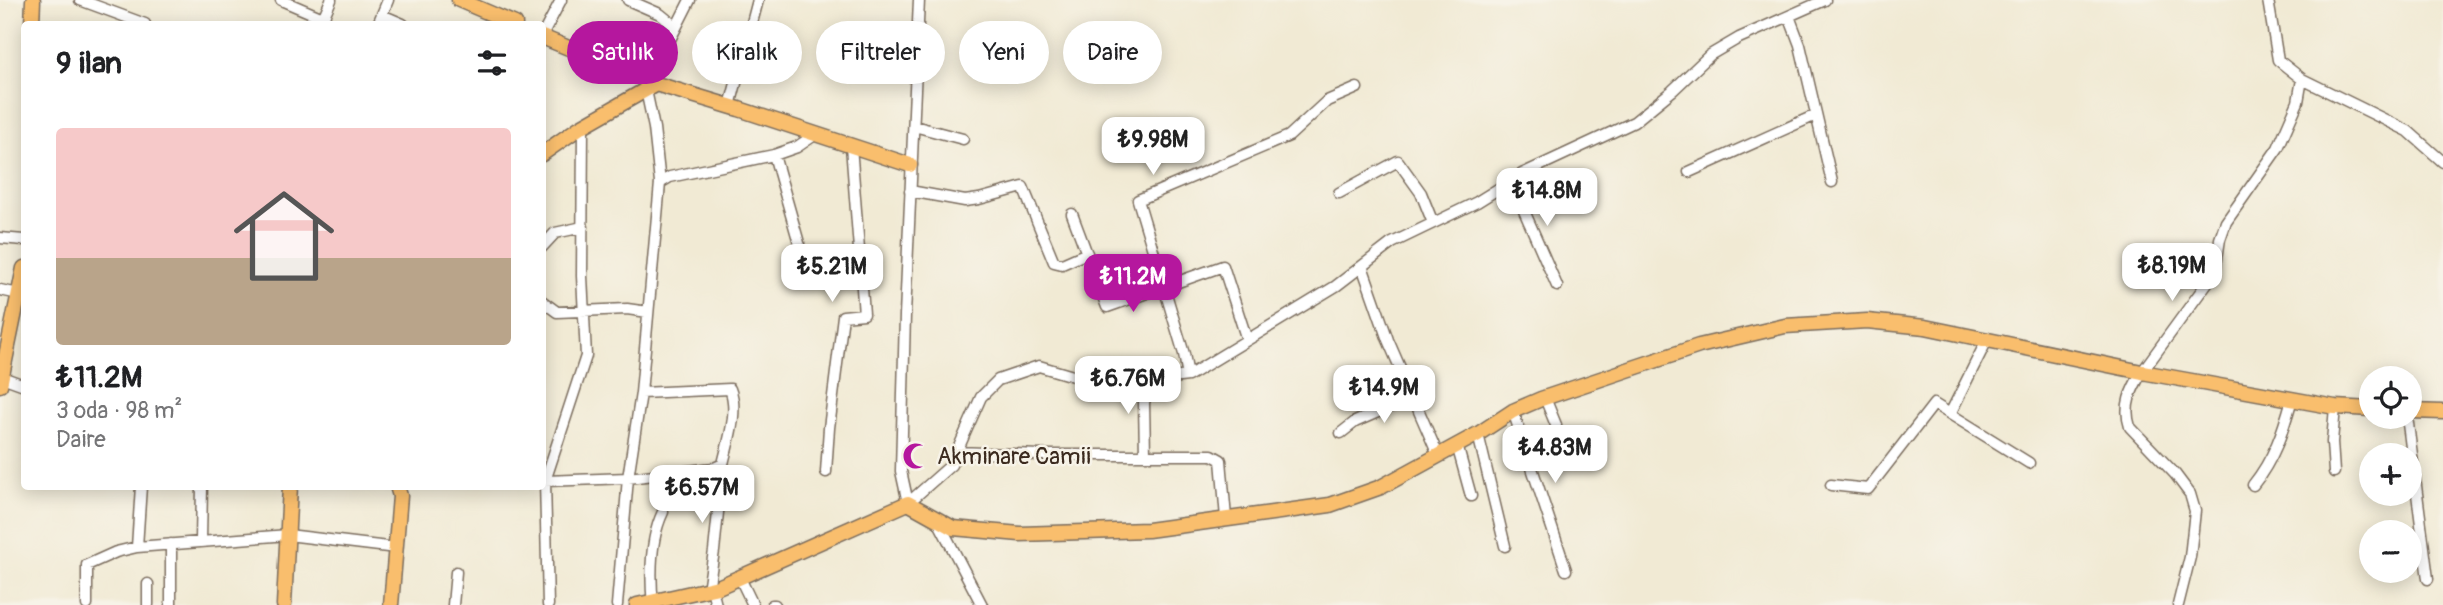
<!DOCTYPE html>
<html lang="tr">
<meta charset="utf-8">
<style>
body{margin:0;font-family:Pangolin,sans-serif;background:#f6f6f6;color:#202124;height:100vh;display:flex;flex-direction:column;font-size:26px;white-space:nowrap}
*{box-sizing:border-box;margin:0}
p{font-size:23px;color:#757577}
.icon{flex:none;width:38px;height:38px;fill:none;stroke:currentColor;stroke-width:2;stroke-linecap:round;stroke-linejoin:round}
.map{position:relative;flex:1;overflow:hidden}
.side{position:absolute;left:21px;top:21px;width:525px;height:469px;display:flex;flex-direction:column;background:#fff;border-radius:7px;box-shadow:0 4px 18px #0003}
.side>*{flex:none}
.hud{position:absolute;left:567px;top:21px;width:665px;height:63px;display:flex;gap:14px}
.controls{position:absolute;left:2359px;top:366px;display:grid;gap:14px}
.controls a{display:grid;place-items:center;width:63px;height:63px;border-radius:50%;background:#fff;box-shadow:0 4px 18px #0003;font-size:35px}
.price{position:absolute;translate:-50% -60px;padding:0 16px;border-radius:14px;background:#fff;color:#222;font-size:23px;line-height:46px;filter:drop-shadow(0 2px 4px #0008)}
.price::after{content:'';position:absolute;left:50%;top:42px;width:21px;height:16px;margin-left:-10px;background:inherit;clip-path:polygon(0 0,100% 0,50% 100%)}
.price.active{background:#b5179e;color:#fff}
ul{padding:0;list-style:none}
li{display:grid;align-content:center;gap:14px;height:371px;padding:0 35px}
li span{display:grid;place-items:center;height:217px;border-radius:7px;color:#555}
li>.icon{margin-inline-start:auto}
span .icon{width:126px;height:126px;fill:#fffc;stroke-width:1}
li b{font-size:30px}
h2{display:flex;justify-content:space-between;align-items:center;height:84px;padding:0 35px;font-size:30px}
.chip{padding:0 24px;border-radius:32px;background:#fff;box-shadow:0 4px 18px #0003;font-size:24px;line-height:63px}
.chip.active{background:#b5179e;color:#fff}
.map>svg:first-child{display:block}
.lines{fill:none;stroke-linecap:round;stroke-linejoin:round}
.minor-casing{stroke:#7b6d5e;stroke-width:13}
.major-casing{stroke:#7b6d5e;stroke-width:17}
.minor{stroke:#fff;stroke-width:10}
.major{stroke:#f9be6d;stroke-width:14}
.labels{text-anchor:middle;stroke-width:5;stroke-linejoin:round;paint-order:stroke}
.poi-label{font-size:23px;fill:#3b2a1e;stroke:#f7f3e8;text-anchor:start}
</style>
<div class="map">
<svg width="2443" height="605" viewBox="0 0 2443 605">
<rect width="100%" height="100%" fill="#f7f3e8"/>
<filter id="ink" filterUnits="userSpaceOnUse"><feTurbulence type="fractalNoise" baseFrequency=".0143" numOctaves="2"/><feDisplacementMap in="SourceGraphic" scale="14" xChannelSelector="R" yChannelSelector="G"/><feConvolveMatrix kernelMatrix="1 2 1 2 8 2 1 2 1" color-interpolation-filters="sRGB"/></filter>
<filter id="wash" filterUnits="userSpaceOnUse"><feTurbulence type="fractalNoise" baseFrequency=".00686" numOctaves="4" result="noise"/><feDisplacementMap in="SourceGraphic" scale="28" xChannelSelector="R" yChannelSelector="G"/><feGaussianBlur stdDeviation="1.57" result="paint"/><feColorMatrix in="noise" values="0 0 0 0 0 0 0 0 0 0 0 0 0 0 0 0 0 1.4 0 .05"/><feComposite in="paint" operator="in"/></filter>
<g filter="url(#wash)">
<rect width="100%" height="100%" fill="#f1ead4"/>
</g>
<g filter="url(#ink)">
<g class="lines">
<g class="minor-casing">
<path id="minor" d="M80,0l65,24
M281,0l42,18
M628,0l32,14 16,13
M919,0l-14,315 -4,156 7,32 43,-38 30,-68 17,-17 41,-14 68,20 81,-10 148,-90 56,-43 85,-41 45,-28 112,-52 38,-31 38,-36 29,-17 86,-38
M382,15l21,9
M1789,16l11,29 32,137
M321,23l10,-23
M378,24l10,-24
M542,36l19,-36
M2302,79l106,52 35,31
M649,81l41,-81
M730,106l28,-106
M914,126l49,13
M774,155l25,88
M1689,172l127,-57
M1511,181l46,105
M660,183l10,-6 104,-22 23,-8 19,-13
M910,191l55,10 14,-2 44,-12 31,75 8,2 25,-11
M1339,193l59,-32 23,32 12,30
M1072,214l35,93 116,-41 24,74
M0,238l24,2
M542,247l13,-14 28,-6
M1362,266l26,74 50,115
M0,290l19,4
M542,301l15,11 70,-3 21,3
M1188,376l-4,-22 -46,-154 151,-64 38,-35 30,-13
M2,377l22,8
M1545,398l11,27
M1513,411l53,159
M1950,414l37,-74
M2407,416l21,163
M1341,433l14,-11 57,-25
M1478,434l27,112
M1457,445l14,51
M957,452l82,3h173l9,5 5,58
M1145,454l-1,-51 5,-22
M826,472l3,-44 14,-112 21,-2 -13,-168
M2334,472l-2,-30 3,-35
M545,481l83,-3 86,-10 9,-4c5,-22 16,-53 7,-75l-89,4
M1831,485l37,4 66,-85 95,59
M2253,485c21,-26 30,-54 39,-86
M937,519l45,86
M201,541l1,-55
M171,544v61
M137,547l4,-61
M740,578l13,27
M712,589l4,16
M708,590l6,-39 9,-87
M87,605v-40l29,-13 21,-5 151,-12 108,13
M148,605v-21
M453,605l3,-33
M548,605l-3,-124 41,-125 -4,-80 1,-150
M617,605l11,-127 13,-85 19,-210 -6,-55 -8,-38
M653,605c-3,-30 -3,-66 10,-93
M772,605h3
M2178,605l12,-48 5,-46 -5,-17 -15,-20 -45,-47c-7,-21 1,-37 12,-55l73,-100 5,-33 6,-17 52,-74 20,-46 4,-23 -24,-19 -10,-60"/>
</g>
<g class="major-casing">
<path id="major" d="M459,0l56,24
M32,24l1,-24
M542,37l114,47 83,25 171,56
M542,154l37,-26 77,-44
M0,385l24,-117
M2410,411l33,1
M284,605l6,-119
M391,605l9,-109 -3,-10
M637,605l81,-18 190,-84 45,25 67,6 128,-4 182,-25 51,-18 97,-53 35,-23 28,-12 158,-53 86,-20 82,-5 58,6 217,45 193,35 36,2"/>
</g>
<use href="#minor" class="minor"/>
<use href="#major" class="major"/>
</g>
</g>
<defs>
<g id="mosque-bare" transform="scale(2.1)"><path d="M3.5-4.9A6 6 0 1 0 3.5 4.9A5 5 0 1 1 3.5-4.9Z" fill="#b5179e" stroke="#f7f3e8" stroke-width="2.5" paint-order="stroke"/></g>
</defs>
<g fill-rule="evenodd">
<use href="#mosque-bare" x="916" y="456"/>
</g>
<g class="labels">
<g class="poi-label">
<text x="937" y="464">Akminare Camii</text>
</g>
</g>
</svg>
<div class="controls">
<a><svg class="icon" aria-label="locate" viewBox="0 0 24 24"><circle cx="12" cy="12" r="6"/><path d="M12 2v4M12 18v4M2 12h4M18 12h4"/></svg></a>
<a>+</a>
<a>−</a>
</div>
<b class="price" style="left:1153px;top:177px">₺9.98M</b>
<b class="price" style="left:1547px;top:228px">₺14.8M</b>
<b class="price" style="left:2172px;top:303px">₺8.19M</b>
<b class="price" style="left:832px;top:304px">₺5.21M</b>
<b class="price active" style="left:1133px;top:314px">₺11.2M</b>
<b class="price" style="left:1128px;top:416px">₺6.76M</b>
<b class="price" style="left:1384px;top:425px">₺14.9M</b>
<b class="price" style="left:1555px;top:485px">₺4.83M</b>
<b class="price" style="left:702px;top:525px">₺6.57M</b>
<div class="hud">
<a class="chip active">Satılık</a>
<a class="chip">Kiralık</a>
<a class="chip">Filtreler</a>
<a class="chip">Yeni</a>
<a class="chip">Daire</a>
</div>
<section class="side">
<h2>9 ilan<svg class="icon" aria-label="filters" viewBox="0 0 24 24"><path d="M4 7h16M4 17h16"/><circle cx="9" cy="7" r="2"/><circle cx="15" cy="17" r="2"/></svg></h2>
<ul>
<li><span style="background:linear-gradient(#f6c9c9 60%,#b9a48a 0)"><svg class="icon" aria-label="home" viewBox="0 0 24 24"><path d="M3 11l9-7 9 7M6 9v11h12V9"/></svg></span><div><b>₺11.2M</b><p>3 oda · 98 m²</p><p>Daire</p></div></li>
</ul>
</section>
</div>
